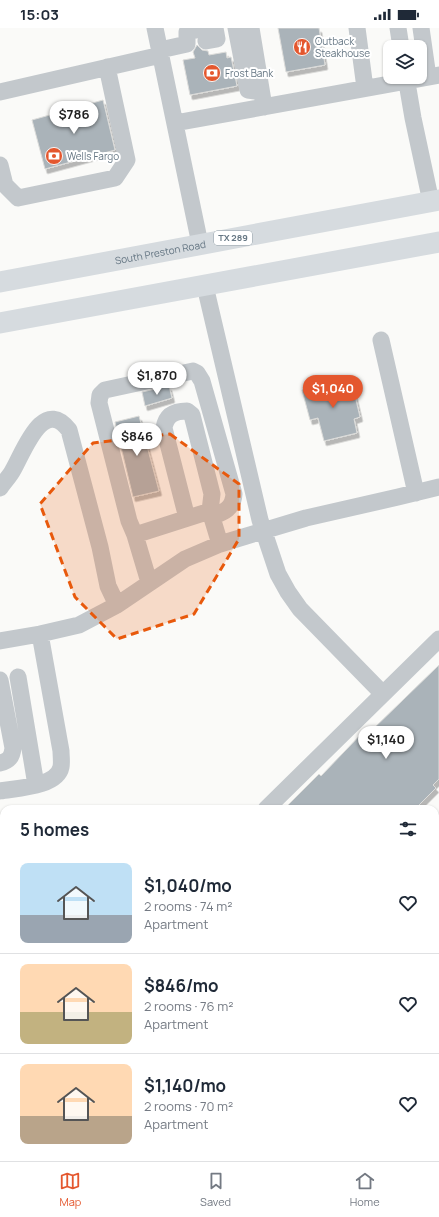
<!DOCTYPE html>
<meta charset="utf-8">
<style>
body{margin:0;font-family:Manrope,sans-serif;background:#f6f6f7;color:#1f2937;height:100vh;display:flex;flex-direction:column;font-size:15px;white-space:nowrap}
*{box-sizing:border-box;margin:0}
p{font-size:13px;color:#747a83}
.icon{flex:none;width:22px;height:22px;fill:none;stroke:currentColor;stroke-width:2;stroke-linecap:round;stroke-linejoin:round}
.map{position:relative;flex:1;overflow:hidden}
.sheet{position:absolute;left:0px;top:777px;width:439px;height:356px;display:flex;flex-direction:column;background:#fff;border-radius:12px 12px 0 0;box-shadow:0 1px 3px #0004}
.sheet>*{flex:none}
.tools{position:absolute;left:383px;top:12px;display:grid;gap:8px}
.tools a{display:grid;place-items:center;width:44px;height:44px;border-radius:8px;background:#fff;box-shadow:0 1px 3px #0004;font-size:20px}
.price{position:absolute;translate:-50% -34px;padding:0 9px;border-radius:14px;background:#fff;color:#222;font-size:13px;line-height:26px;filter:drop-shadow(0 1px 2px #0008)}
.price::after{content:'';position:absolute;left:50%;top:24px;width:12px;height:9px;margin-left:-6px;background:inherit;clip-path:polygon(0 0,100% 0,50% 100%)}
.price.current{background:#e4572e;color:#fff}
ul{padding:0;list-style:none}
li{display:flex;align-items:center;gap:12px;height:100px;padding:0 20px}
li+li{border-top:1px solid #e0e1e3}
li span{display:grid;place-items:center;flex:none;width:112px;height:80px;border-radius:8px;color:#555}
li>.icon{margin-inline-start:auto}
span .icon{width:48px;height:48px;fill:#fffc;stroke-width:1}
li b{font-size:17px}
h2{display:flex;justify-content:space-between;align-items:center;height:48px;padding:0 20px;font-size:17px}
.status{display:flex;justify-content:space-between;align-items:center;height:28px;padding:0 20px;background:#fff;direction:ltr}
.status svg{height:11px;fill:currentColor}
.menu{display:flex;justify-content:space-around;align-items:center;height:56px;border-top:1px solid #e0e1e3;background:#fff;font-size:11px;color:#747a83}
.menu a{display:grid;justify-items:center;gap:2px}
.menu .current{color:#e4572e}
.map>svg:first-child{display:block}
.building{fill:#aab3b9;stroke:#dcdcda;filter:url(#shadow)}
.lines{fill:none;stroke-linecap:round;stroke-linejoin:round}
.path{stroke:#bbbfc2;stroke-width:2.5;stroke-dasharray:2 2;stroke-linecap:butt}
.minor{stroke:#c3c8cc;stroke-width:17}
.major{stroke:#d6dbdf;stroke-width:21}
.marked{fill:#e8590c;fill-opacity:0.2;stroke:#e8590c;stroke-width:3;stroke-dasharray:8 5;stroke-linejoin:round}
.labels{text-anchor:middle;stroke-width:4;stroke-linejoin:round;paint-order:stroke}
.shield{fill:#fff;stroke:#939fa8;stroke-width:1}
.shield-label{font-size:9px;font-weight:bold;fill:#657683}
.poi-label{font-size:10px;fill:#657683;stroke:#fff;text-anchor:start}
.street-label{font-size:10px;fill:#657683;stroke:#fff}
</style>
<div class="status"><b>15:03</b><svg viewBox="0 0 49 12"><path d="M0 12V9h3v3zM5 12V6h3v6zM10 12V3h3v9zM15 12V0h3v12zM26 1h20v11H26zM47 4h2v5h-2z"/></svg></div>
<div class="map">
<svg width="439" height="1133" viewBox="0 0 439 1133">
<defs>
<filter id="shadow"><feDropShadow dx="2.5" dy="4.5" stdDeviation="0" flood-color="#0004"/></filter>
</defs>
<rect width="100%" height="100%" fill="#fafaf8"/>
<path class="building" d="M278,0h41l6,37 -39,7z
M197,17l5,5 6,1 1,4 17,-3 1,6 4,-1 6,29 -47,9 -7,-35 12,-2 -2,-6z
M103,72l12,50 -70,19 -13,-49z
M351,351l9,38 -6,2 3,14 -33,8 -6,-23 -8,2 -8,-30z
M169,358l3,12 -27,8 -3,-14z
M139,388l20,75 -26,6 -18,-75z
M439,637v114l-6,6 3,3 -21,21h-131l35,-35 2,2 45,-47 4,3z"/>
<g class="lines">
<path class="path" d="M435,929l4,-4
M224,1133l6,-4"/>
<path class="minor" d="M155,0l45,216
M236,0l12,62 13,2
M251,0l13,79
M357,0l8,60
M398,0l3,19
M421,0l7,49
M206,13l11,-2 -2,-11
M160,22l27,-6v-12l18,-4
M406,49l7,41 18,84
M0,64l161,-37
M175,95l264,-48
M0,137l5,20 13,13 97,-20 12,-18 -20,-93
M205,258l55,234 18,54 10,18 12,17 83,85
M381,312l35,153
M0,460c4,-6 10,-12 13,-18 11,-19 30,-74 56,-40l31,117 8,39 9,19
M187,490l-23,-90c2,-13 10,-17 23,-17l5,4 20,79 -2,17
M135,507l-6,-14 -30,-118 1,-8 5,-5 88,-19 4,2 5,8 32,113c-1,15 -10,18 -23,23
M149,554l-14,-47 75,-24 10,33
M0,613l40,-7 39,-9 38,-20 68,-46 35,-15 86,-26 92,-21 41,-10
M18,649l18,108
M0,735c9,-2 12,-6 13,-15l-13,-68
M0,763c16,-3 57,-4 61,-24 1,-5 0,-11 0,-16l-21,-117
M266,781l173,-170
M0,910l4,4
M435,956l4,-4
M0,991l4,1
M435,992l4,-4
M0,1012l4,-3
M0,1071l4,5
M0,1110l4,4
M17,1129l4,4
M54,1129l4,4
M254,1133l4,-4
M291,1133l4,-4"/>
<g class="major">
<path id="s1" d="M0,254l439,-82"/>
<path d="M0,295l439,-81"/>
</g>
</g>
<path class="marked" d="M170,406l69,50v55l-45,75 -77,25 -42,-42 -35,-93 53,-61z"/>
<defs>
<g id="restaurant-disc" transform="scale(0.9)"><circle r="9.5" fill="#e4572e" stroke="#fff"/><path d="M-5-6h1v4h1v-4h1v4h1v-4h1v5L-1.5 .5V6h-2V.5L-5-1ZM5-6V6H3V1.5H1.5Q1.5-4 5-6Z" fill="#fff"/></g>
<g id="bank-disc" transform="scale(0.9)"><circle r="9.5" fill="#e4572e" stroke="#fff"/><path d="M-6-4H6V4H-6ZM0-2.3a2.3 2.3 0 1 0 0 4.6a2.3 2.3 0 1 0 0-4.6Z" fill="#fff"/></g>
</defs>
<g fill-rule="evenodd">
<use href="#restaurant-disc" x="302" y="19"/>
<use href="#bank-disc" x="212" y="45"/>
<use href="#bank-disc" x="54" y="128"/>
</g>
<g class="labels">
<rect class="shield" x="214" y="203" width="38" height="14" rx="3"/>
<g class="shield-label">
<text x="233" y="213">TX 289</text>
</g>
<g class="poi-label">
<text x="315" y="17">Outback<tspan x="315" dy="12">Steakhouse</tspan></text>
<text x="225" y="49">Frost Bank</text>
<text x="67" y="132">Wells Fargo</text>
</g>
<g class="street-label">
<text dy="4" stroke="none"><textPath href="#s1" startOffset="163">South Preston Road</textPath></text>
</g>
</g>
</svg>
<div class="tools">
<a><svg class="icon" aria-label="layers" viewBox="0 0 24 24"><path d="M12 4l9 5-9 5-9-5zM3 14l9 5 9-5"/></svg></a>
</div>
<b class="price" style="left:74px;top:107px">$786</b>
<b class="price" style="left:157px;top:368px">$1,870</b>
<b class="price current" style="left:333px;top:381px">$1,040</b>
<b class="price" style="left:137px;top:429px">$846</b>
<b class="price" style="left:386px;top:732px">$1,140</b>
<section class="sheet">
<h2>5 homes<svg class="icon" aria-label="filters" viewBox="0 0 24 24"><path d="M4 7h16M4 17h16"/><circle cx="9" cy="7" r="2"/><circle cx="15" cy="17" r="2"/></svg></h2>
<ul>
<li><span style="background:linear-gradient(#bfe0f5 65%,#9aa5b1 0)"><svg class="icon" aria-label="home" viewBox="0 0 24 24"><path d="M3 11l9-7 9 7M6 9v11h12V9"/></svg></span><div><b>$1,040/mo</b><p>2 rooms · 74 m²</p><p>Apartment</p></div><svg class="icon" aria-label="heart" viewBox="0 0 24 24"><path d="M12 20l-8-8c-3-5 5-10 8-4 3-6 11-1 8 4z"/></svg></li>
<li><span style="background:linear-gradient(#ffd9b3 60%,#c2b280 0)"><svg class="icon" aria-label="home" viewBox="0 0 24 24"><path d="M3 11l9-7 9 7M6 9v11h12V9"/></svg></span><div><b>$846/mo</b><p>2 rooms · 76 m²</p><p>Apartment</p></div><svg class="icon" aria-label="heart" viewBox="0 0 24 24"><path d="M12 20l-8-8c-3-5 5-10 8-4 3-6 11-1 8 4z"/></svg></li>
<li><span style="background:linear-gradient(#ffd9b3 65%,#b9a48a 0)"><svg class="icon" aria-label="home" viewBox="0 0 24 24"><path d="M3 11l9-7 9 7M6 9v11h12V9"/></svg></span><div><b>$1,140/mo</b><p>2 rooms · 70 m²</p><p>Apartment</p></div><svg class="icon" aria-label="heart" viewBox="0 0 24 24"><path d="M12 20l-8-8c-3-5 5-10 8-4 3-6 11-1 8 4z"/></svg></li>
</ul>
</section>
</div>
<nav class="menu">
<a class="current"><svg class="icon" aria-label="map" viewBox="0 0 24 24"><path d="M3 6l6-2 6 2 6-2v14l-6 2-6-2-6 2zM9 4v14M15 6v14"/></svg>Map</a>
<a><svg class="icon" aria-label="saved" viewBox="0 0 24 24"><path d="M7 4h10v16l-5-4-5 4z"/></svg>Saved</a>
<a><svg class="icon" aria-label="home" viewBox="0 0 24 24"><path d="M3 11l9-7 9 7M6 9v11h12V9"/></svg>Home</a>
</nav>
